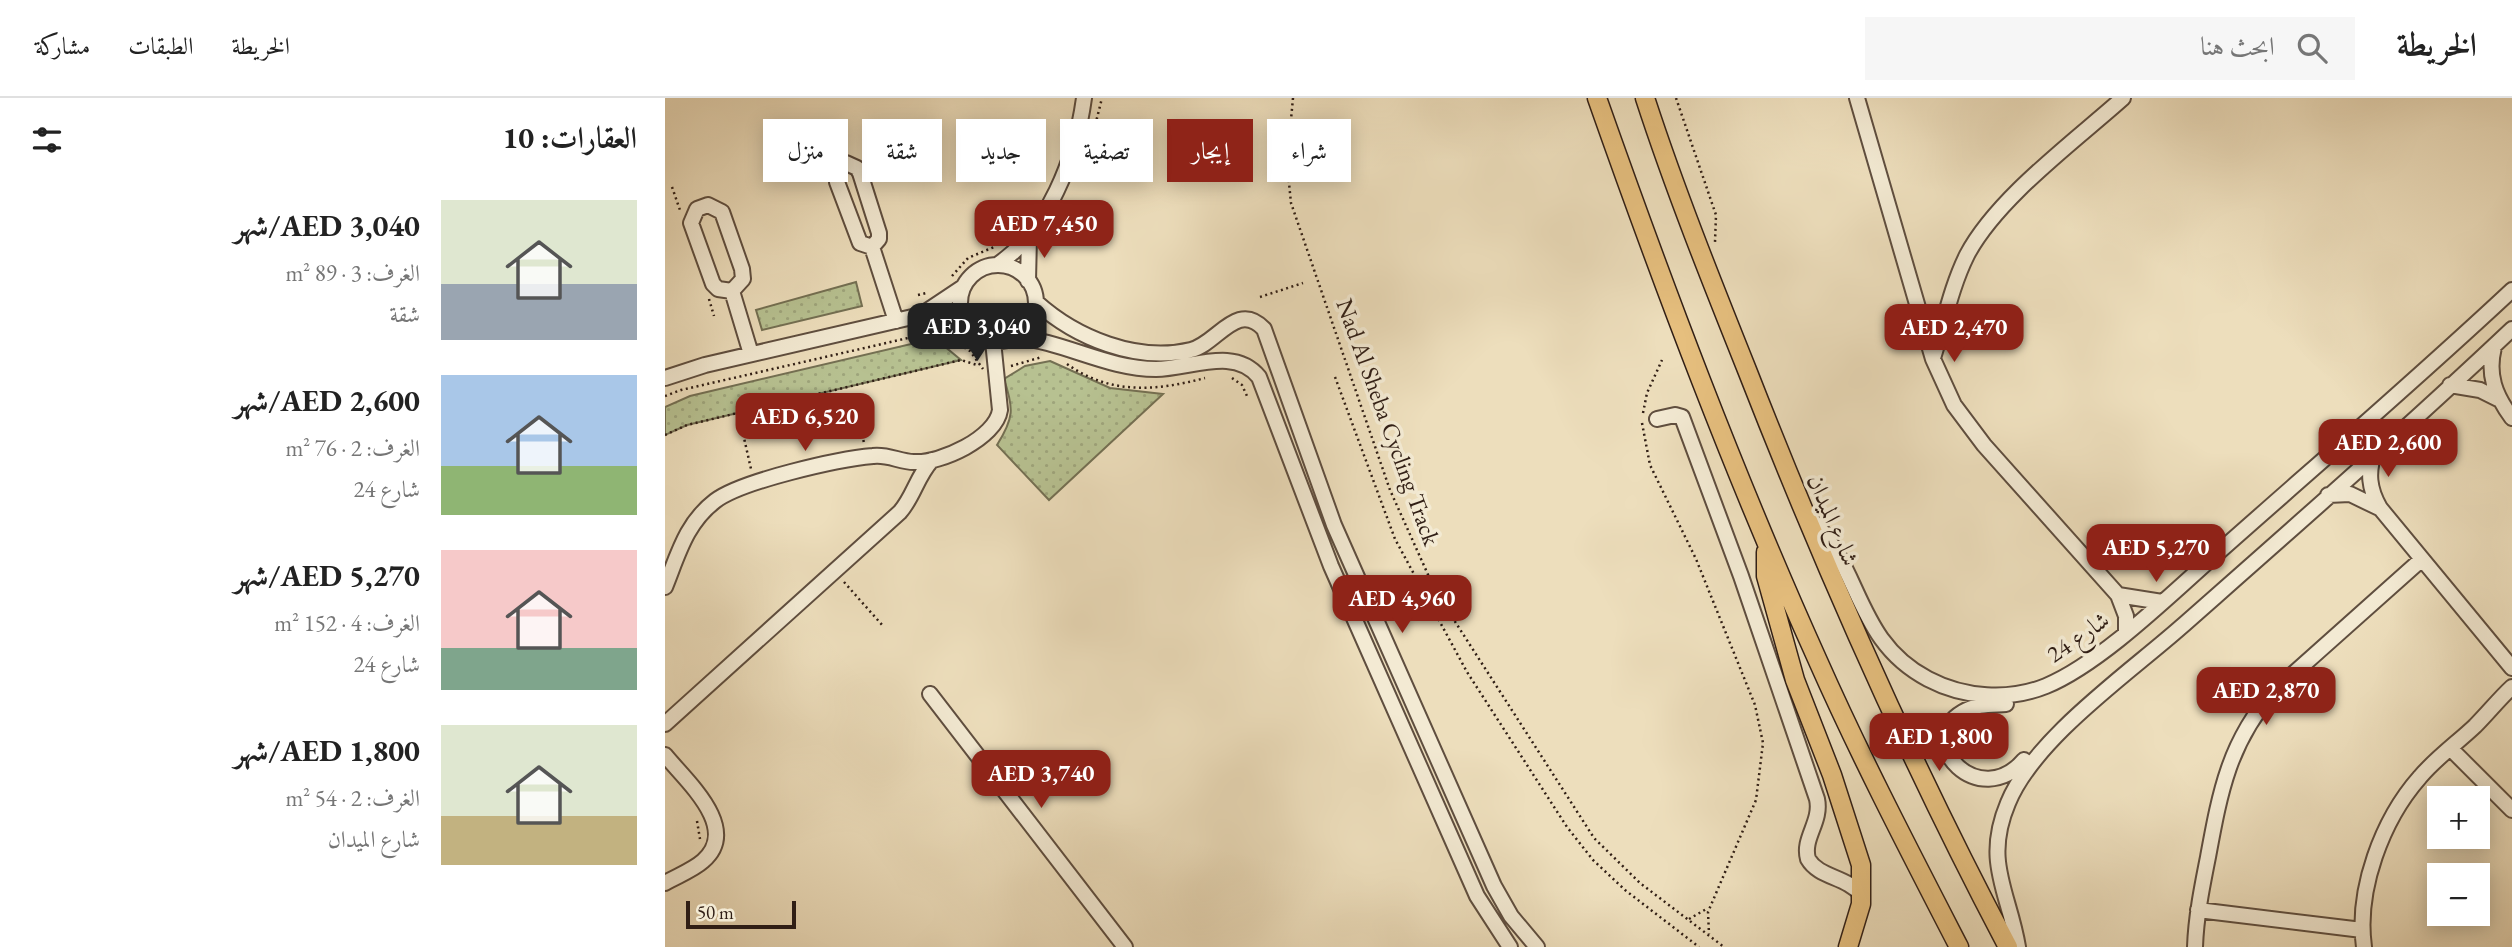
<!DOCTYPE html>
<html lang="ar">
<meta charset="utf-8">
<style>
body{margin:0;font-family:"EB Garamond",Amiri,serif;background:#f6f6f6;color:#222;direction:rtl;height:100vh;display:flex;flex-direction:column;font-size:26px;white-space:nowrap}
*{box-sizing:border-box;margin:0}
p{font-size:23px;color:#767676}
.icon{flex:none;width:38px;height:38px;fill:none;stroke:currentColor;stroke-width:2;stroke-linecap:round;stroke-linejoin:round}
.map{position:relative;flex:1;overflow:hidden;direction:ltr}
.drawer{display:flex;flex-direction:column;background:#fff;width:665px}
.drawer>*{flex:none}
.top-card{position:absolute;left:21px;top:21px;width:665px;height:63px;direction:rtl;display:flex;gap:14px}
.tools{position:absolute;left:1762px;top:688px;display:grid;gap:14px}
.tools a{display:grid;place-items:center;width:63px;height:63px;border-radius:0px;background:#fff;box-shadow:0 4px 18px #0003;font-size:35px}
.scale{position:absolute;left:21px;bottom:18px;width:110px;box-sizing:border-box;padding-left:7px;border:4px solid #301e15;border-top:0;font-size:19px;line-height:24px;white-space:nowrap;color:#301e15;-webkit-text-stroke:5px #f3ead3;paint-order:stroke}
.price{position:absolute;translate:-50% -60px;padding:0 16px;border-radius:14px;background:#8f2418;color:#fff;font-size:23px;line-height:46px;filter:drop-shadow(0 2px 4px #0008)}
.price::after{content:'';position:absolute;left:50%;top:42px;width:21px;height:16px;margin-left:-10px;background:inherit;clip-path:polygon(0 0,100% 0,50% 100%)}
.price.active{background:#222;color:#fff}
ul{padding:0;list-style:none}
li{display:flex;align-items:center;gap:21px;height:175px;padding:0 28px}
li span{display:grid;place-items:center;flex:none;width:196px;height:140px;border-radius:0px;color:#555}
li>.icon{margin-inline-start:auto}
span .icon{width:84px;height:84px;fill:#fffc;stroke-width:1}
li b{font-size:30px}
h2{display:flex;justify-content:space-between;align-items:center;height:84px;padding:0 28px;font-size:30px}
.pill{padding:0 24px;border-radius:0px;background:#fff;box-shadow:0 4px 18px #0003;font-size:24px;line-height:63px}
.pill.active{background:#8f2418;color:#fff}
header{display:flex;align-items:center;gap:42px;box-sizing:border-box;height:98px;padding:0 35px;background:#fff;border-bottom:2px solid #e0e0e0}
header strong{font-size:33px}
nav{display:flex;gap:38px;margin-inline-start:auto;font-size:24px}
.search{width:490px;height:63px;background:#f6f6f6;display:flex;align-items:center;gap:18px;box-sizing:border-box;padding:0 24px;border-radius:0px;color:#767676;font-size:26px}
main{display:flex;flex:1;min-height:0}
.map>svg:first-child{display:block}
.green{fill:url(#green-dots);stroke:#747053;stroke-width:2}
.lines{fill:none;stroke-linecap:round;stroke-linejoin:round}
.minor-casing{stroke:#5f4e3f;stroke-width:18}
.major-casing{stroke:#301e15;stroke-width:21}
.path{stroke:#301e15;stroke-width:2.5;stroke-dasharray:2 3.5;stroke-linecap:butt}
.minor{stroke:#f3ead3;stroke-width:14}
.major{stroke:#e6bf7e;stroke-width:18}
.labels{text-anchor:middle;stroke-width:7;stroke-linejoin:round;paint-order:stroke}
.street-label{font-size:24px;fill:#301e15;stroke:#f3ead3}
</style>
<header>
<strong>الخريطة</strong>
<div class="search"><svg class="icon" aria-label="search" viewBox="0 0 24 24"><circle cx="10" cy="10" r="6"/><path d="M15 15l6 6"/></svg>ابحث هنا</div>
<nav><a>الخريطة</a><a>الطبقات</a><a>مشاركة</a></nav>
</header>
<main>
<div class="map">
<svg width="1847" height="849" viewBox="0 0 1847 849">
<defs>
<pattern id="green-dots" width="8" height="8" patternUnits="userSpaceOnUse" patternTransform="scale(1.75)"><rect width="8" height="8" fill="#b7c191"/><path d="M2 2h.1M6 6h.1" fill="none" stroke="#9ea57c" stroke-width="1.8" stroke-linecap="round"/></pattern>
</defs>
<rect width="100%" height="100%" fill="#eddebc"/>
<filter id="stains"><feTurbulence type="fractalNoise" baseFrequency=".00286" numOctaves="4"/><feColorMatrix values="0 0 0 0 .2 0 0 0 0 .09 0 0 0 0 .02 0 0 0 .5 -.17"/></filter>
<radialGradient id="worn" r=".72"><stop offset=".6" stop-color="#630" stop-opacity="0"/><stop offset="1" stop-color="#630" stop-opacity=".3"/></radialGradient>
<path class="green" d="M191,184l6,24 -100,24 -6,-20z
M263,242l16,6 17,14 -274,65 -22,10v-28l25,-11z
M385,263l60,27 53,6 -114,106 -52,-55c17,-27 17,-36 7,-66l21,-13z"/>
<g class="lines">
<g class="minor-casing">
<path id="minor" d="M1192,0l76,261 21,46 30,40 134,150 8,21v16
M181,65l11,5 3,5 19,60v6l-7,8 -12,-4 -23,-61 -1,-12z
M43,107l14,7 20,57 1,10 -11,12 -14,-2 -5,-5 -22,-61 6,-14z
M207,149l24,74
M332,167c51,-34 79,-108 87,-167
M295 205a38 38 0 1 1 76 0a38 38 0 1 1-76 0Z
M363,183l1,-44
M67,193l19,63
M371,204c40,36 101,61 155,48 26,-6 46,-50 73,-21l70,196 160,361 17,30 26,31
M256,217l47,12
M349,239c50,4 92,32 142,32 34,0 78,-23 103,8l72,189 146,330 33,51
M1829,249c-7,28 1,48 18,71
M1268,260c11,-34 18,-71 34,-103 30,-57 108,-114 156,-157
M0,280l40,-13 216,-50 42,-28
M1785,287l30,5 18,9
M992,321l18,-4 7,2 59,159 76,223c5,23 -15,39 -9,60 11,19 38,17 54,36
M1710,353c-8,21 -6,38 5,57l132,160
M1663,397l22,-1 29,14
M1144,419c54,51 45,123 119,162 36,19 81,22 118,7 56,-23 128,-95 175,-136 97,-86 196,-171 291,-260
M0,489c13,-32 21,-64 50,-86 26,-20 123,-42 158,-45 15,-2 27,6 41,6 26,2 82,-24 86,-52l-7,-69
M1453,497l44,7
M265,596l195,253
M1341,606c-15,1 -30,0 -43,8 -51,30 17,100 61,48
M0,626l235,-212c14,-16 17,-36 32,-52
M1786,651l61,61
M0,657c21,26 76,73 38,106 -10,9 -26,15 -38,22
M1533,812l164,20
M1353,849c-9,-55 -35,-85 -10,-144 26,-64 121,-130 173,-176 111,-98 223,-196 331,-298
M1530,849c1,-30 7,-60 13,-90 12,-65 21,-115 66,-166l148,-132
M1699,849c-8,-57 18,-127 56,-170 16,-19 37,-34 55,-51 13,-13 24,-27 37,-39"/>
</g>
<g class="major-casing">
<path id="major" d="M932,0c67,190 138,379 221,563 43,97 92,191 141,286
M980,0c30,92 66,182 102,272 77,197 162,390 261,577
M1101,454v24l29,104 37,95 29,90v39l-13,43"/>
</g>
<path class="path" d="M628,0l-6,65 4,40 99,287 40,89 24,41 140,218 46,45 84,64
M1011,0l40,117 -1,27
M425,48l12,-48
M7,89l9,26
M342,138l6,-9
M379,147l17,-29
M287,178l16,-18 26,-11
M253,197l8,-2
M595,199l43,-14
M44,201l5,17
M285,241l20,12 13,18
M402,266c43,31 89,27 138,14
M346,268l31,-9
M670,279l60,162 72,133 100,155 26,33 32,30 74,57
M567,280l10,7 5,11
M0,298l16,-6 249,-57
M189,299l10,46
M978,315l4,-20 15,-33
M977,325l8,42 46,94 59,146 8,38 -7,57 -48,112 1,22
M77,331l9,40
M0,337l22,-10 274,-65 16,5
M179,484l39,44
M32,723l3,18
M1024,821l19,-11"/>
<use href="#minor" class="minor"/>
<use href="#major" class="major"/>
</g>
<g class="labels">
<g class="street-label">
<text transform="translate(723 324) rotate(70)" y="8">Nad Al Sheba Cycling Track</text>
<text transform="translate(1168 422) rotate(67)" y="8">شارع الميدان</text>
<text transform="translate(1413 539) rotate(-35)" y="8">شارع 24</text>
</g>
</g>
<rect width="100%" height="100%" filter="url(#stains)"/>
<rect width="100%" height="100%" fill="url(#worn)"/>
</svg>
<div class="tools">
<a>+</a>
<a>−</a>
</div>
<div class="scale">50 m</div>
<b class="price" style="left:379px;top:162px">AED 7,450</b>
<b class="price active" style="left:312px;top:265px">AED 3,040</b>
<b class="price" style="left:1289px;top:266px">AED 2,470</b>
<b class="price" style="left:140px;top:355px">AED 6,520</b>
<b class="price" style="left:1723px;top:381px">AED 2,600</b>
<b class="price" style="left:1491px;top:486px">AED 5,270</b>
<b class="price" style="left:737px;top:537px">AED 4,960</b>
<b class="price" style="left:1601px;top:629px">AED 2,870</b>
<b class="price" style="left:1274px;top:675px">AED 1,800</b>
<b class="price" style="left:376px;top:712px">AED 3,740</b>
<div class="top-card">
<a class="pill">شراء</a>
<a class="pill active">إيجار</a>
<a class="pill">تصفية</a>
<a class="pill">جديد</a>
<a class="pill">شقة</a>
<a class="pill">منزل</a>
</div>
</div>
<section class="drawer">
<h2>العقارات: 10<svg class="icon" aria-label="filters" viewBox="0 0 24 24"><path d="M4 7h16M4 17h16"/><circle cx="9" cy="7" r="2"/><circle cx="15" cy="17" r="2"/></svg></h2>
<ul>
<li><span style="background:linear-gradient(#dfe7d0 60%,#9aa5b1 0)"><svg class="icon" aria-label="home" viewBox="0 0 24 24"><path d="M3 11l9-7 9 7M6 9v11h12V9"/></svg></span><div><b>AED 3,040/شهر</b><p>الغرف: 3 · 89 m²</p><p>شقة</p></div></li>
<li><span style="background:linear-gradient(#a9c7e8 65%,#8fb573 0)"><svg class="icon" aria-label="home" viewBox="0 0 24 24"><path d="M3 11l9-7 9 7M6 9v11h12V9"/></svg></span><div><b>AED 2,600/شهر</b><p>الغرف: 2 · 76 m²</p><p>شارع 24</p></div></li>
<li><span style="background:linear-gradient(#f6c9c9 70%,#7fa58c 0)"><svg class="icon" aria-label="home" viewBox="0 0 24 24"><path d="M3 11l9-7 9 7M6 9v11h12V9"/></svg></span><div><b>AED 5,270/شهر</b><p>الغرف: 4 · 152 m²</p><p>شارع 24</p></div></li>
<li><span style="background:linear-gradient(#dfe7d0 65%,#c2b280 0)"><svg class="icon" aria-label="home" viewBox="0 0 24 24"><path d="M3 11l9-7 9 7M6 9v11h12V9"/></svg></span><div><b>AED 1,800/شهر</b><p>الغرف: 2 · 54 m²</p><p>شارع الميدان</p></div></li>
</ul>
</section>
</main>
